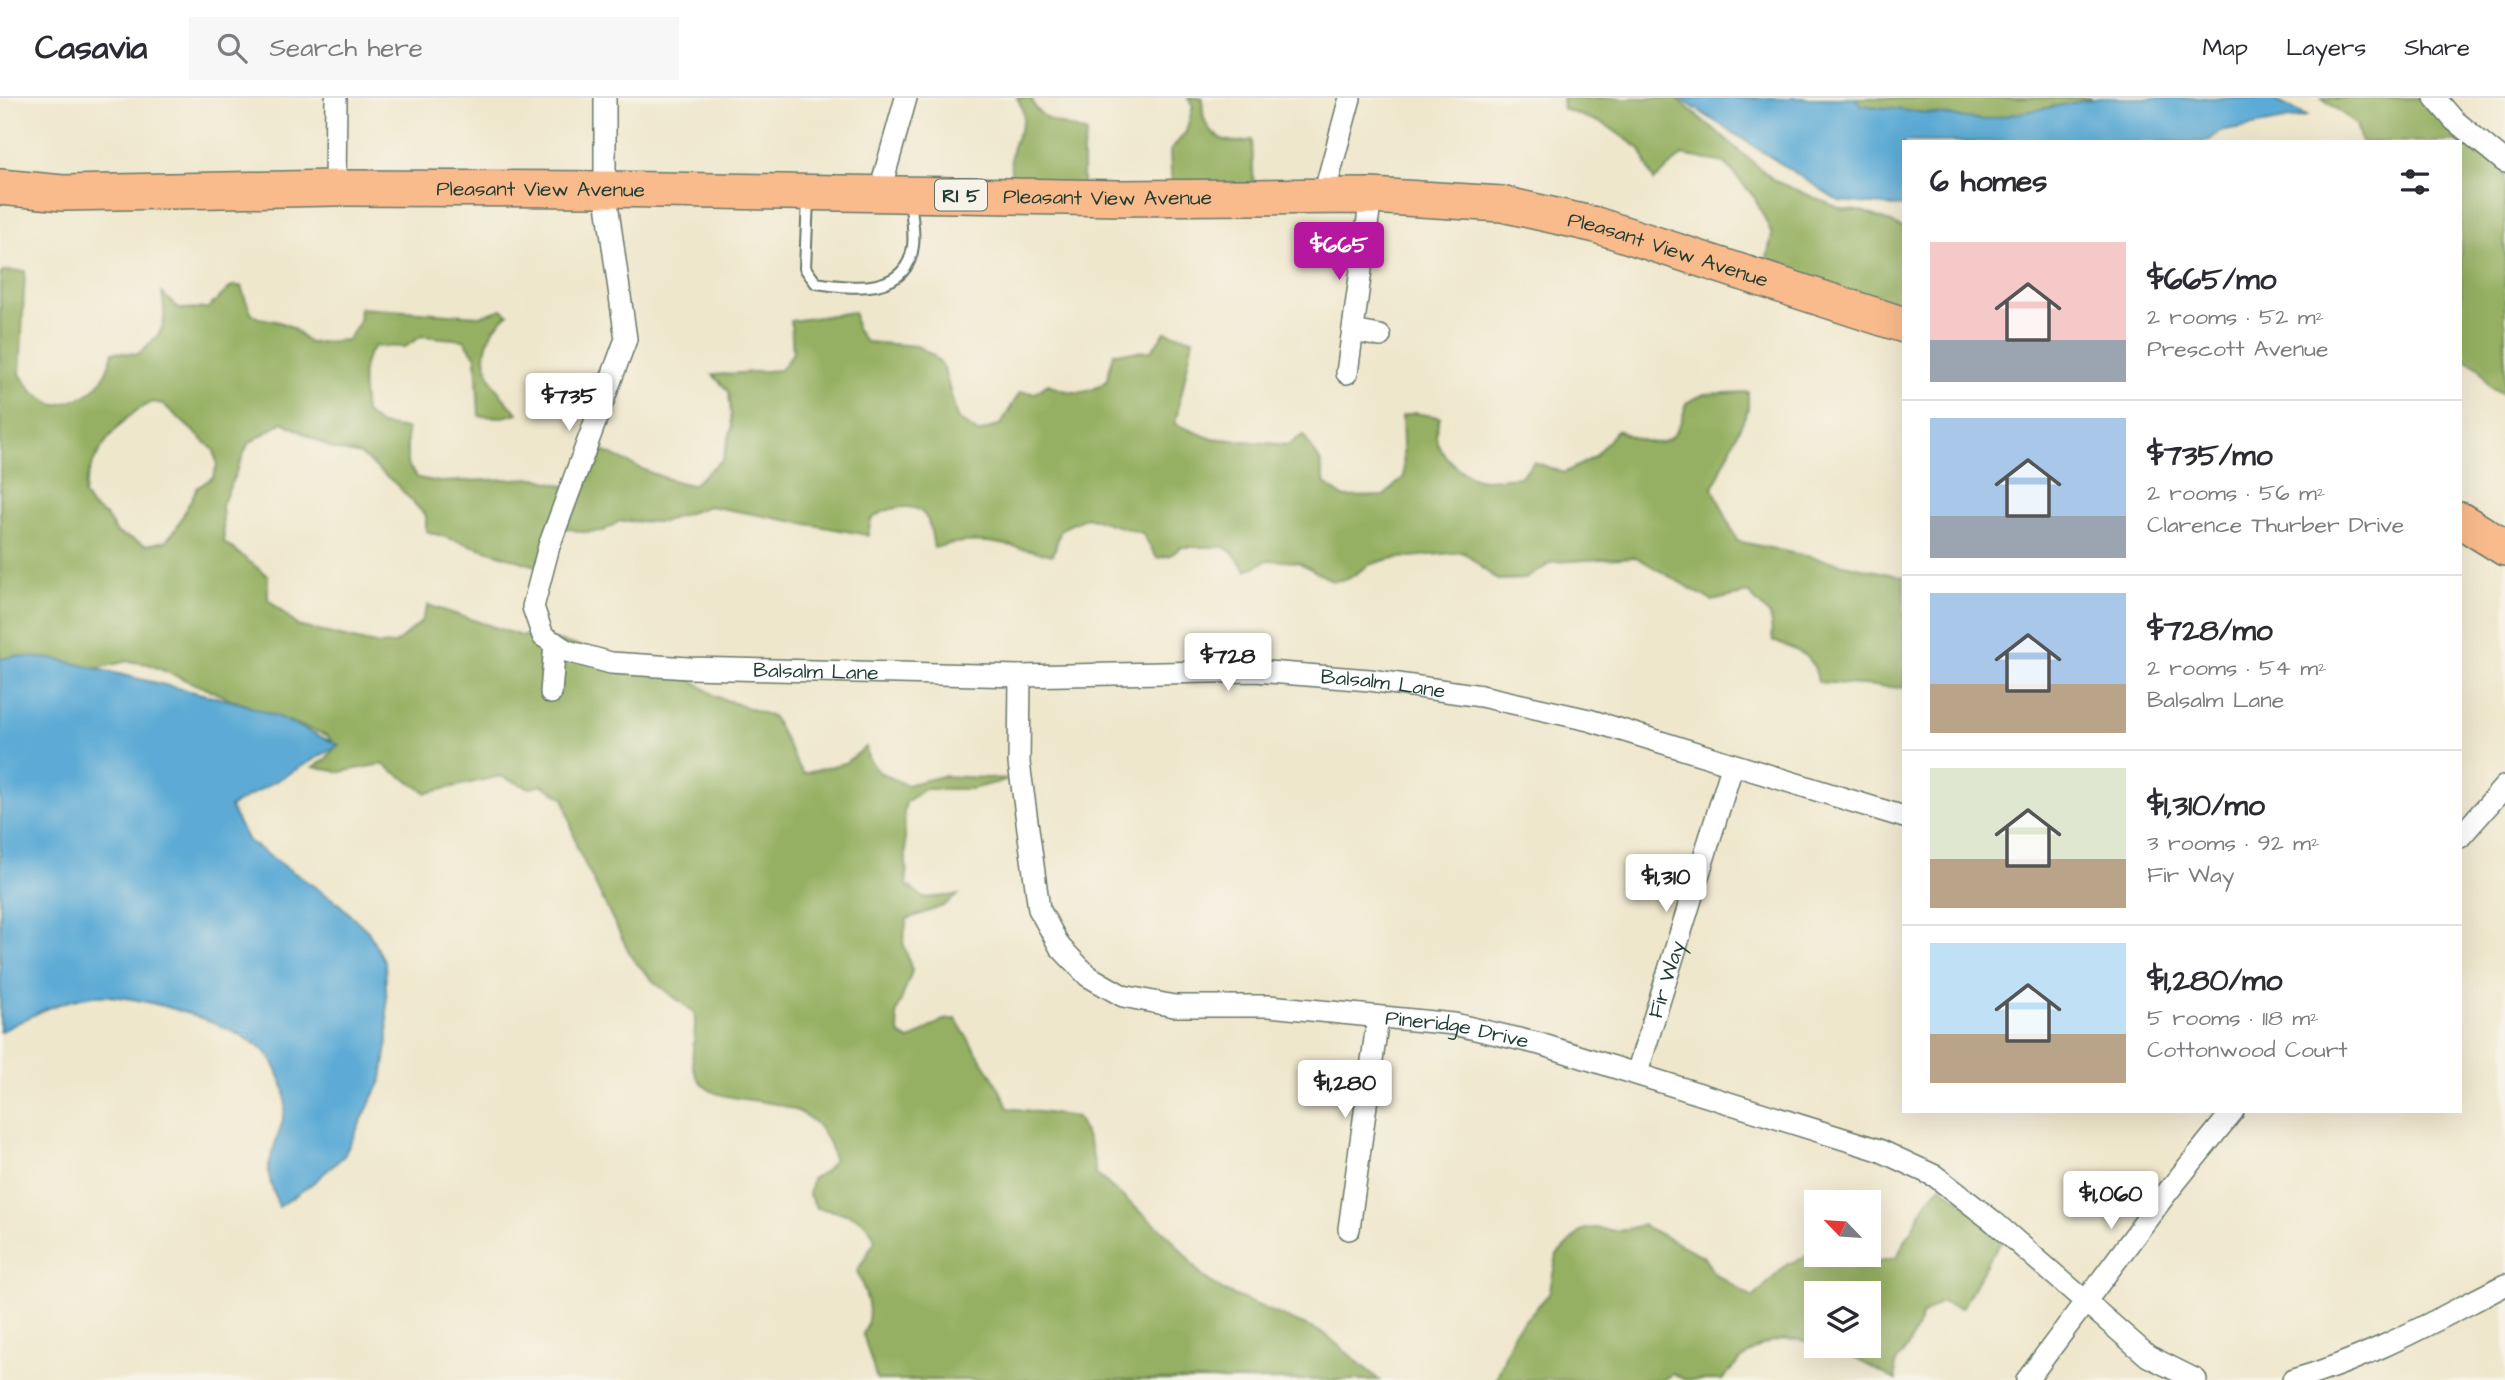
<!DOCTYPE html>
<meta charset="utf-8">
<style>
body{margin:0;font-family:"Architects Daughter",sans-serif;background:#f7f7f7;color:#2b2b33;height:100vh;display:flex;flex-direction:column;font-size:26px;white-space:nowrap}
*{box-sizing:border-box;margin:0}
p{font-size:23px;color:#7c7c81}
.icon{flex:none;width:38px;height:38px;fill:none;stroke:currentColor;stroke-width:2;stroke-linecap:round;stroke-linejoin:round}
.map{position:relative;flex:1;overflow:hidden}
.panel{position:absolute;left:1902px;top:42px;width:560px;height:973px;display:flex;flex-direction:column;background:#fff;border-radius:0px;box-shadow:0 7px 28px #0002}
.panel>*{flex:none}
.needle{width:46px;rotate:295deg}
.tools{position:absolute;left:1804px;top:1092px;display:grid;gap:14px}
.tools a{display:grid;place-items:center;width:77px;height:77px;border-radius:0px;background:#fff;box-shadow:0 7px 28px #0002;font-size:35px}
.price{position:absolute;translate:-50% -60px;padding:0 16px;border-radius:7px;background:#fff;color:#222;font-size:23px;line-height:46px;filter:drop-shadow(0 2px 4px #0008)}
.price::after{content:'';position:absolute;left:50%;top:42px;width:21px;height:16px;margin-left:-10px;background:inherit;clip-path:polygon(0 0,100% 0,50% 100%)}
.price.on{background:#b5179e;color:#fff}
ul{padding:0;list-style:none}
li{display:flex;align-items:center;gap:21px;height:175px;padding:0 28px}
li+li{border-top:2px solid #e1e1e2}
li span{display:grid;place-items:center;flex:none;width:196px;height:140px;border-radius:0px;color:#555}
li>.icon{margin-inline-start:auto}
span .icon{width:84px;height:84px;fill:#fffc;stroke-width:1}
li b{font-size:30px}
h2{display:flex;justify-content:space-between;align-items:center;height:84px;padding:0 28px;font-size:30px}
header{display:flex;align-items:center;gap:42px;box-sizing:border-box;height:98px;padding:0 35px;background:#fff;border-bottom:2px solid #e1e1e2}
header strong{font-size:33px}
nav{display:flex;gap:38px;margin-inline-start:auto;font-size:24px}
.search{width:490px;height:63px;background:#f7f7f7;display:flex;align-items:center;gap:18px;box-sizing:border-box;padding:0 24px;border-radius:0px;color:#7c7c81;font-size:26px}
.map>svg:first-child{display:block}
.forest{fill:#95b062;stroke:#5a764b;stroke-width:2;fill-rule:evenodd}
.water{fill:#5baad5;stroke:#3d7484;stroke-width:2}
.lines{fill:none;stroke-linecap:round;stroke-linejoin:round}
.service-casing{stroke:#687869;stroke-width:14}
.minor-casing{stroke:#687869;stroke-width:24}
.primary-casing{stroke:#687869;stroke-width:38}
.service{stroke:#fff;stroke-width:10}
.minor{stroke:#fff;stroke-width:21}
.primary{stroke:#fabb8c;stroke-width:35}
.labels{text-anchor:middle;stroke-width:6;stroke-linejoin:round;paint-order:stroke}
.shield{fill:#f7f3e8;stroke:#60746a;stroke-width:2}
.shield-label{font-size:19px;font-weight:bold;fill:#1f3d34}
.street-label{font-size:21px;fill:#1f3d34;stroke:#f7f3e8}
</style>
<header>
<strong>Casavia</strong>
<div class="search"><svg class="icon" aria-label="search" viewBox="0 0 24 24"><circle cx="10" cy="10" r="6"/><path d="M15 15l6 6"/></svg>Search here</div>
<nav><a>Map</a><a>Layers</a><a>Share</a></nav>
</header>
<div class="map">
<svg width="2505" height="1282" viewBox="0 0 2505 1282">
<rect width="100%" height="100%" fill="#f7f3e8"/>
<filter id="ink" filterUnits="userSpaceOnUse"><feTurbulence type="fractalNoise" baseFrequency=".0143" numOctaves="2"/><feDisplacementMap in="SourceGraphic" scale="14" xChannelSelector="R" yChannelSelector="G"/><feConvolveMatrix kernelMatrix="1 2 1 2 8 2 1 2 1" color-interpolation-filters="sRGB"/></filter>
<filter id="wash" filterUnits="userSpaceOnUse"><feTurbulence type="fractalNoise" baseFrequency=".00686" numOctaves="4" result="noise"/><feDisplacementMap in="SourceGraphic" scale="28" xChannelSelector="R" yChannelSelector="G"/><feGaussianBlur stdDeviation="1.57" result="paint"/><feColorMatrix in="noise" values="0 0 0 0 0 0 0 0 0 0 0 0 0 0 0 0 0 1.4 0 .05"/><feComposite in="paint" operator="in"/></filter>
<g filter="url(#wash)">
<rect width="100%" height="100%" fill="#efe7cc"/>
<path class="forest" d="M1017,0h15c1,22 37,28 55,35l-4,16v45l-70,2c-1,-13 -3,-27 -2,-40 2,-22 22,-33 6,-58z
M1188,0h15c-4,33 19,50 49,42l2,56h-82l-2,-45 16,-19 7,-26z
M1562,0h114l99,83 66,28 24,3 39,16v100l-142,-46 10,-48 -17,-36 -30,-35 -43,-8 -28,26 -14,-32 -34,-24 -43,-16z
M1849,0h242l-34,12 -109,16 -92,-17z
M2322,0h109l74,65v232l-16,-9 -10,-19 -18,-10 -1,-215h-99l-5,-18z
M3,173h22l-5,103 13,18 21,13c35,-5 51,-19 59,-53l25,2c26,-22 30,-27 24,-61l17,16 29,-1 24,-22h9c15,46 14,25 46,39 8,3 16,13 22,18l38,-3 12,-17 1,-15 120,8 22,-7 6,5c-39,34 -23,68 10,99l-15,4 -24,-1 -3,-59 -12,-17 -42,-4 -17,11 -30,-1c-18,18 -12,43 -10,67l16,12 26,4v35l11,14 22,4 95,-4 33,9 21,-42c35,14 67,34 103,40l31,-26 9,-32 -3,-35 -16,-17 67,-5 13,-17 -2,-32 63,-9 2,17 10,13 51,4 17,10 10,12 13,50 21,15 23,-9 19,-32 15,1 13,-9c22,11 39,12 59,-3l6,-28 38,-2 14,-19 28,7 -18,85 35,14 78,7 15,-10 17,26 5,23 18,13 41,-1 20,-19 -2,-61 12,-3 26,4c-1,5 -4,12 -4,17 -1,19 31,47 50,46 11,0 22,-3 34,-3l14,-15 30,11 31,-16 22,-27c38,19 60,22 69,-27l18,-9 44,-2v17l-35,79 24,53 167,36v111l-86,-6c-4,-30 -19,-30 -45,-41l-3,-26 -22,-22 -36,8 -76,-44 -83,5 -28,17 -28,1 -34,-28 -74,7 -20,6 -21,14 -15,2 -35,-19 -30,-2 -22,11 -12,-17 -10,-7h-43l-10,8 -14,3 -15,-25 -55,-16 -26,12 -8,26c-46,-9 -73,-21 -119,-7 -2,-8 -2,-19 -6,-27 -10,-23 -42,-13 -57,-2l-3,16 -159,-29 -47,16 -42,-1 -17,10 -21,1 -27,-7 -16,42 -113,-36v-15l-29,-31 -36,-30 -28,-6 -50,-27 -35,22 -26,61 2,37 44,34v23l30,27 81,19 16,-1 26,-22 7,-17 93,31h16l141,34 37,26 58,21 30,57 42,-11 21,-16 2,11 11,14 27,13 37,-9 69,3 -41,10h-47l-18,13 -2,10 3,73 17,13 34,-3 -15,11 -36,13 -4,23 9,29 -16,43 4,21 10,5 33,-20 13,-1c17,31 39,56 52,89l69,9 14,30 5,27 74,63 33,40 21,14 101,43 54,46h-502l-14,-46c12,-23 3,-39 -6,-63l18,-30c-7,-28 -34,-28 -58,-33l-8,-13 3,-16 13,-8 9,-11c-18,-83 -111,-43 -135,-80 -14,-21 0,-43 -5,-68l-40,-30 -22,-24 -55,-110 -13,-50 -22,-13 -12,3 -30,-12 -73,17 -45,-29 -42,8 -27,-5 12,-7 11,-14 -9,-11 -73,-26 -106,-45 -21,-3 -48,12 -79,-10v-388zM153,304l10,2 51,46 3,15 -4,12 -16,11 -21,41 -10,12 -20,4 -29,-12 -11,-17 -14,-9 -8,-12c3,-36 36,-80 69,-93z
M1941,1088l65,50 -16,21 -28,51 -22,-6 -18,13 -13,30 -14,19 1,16 -57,-30 -16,-4h46v-53h-53v51c-44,-13 -66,3 -94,36h-36l-14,-6 -9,6h-167l18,-48 35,-38 8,-39 25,-25 12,-2 25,3 23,-6 61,31 11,17 39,25 34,-34 17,-6 12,-14v11h48l15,6 17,-3 31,-57z"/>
<path class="water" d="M1679,0h176l7,7 121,15 116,-22h172l35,18 -86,16 -13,10h-303v65l-65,-6z
M15,558l41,3 184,44 36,13 63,29 -109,62 18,34 90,62 30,28 17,31 3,78 -6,39 -38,77 -31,27 -34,24c-4,-12 -12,-29 -10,-41 4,-23 20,-49 16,-73 -2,-9 -9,-26 -14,-34 -22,-33 -139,-67 -177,-63 -35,4 -63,20 -94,36v-373z"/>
</g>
<g filter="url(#ink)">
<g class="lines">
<g class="service-casing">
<path id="service" d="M808,101l-3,69 11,15c36,5 91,13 97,-37 2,-15 -2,-33 -3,-49"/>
</g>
<g class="minor-casing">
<g id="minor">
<path id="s1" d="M605,0v91l21,150 -77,207 -16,61 10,29 24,15 44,12 78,5 331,8 236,-5 114,9 111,16 108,24 315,97"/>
<path d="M2435,0l19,22 51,42"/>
<path d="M335,90l1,-90"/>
<path d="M879,96l27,-96"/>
<path d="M1323,100l27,-100"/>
<path d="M1353,233l27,5"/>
<path d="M1347,275l24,-177"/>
<path id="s2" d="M1020,578l-1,87 20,146 21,38 28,29 35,20 51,10h95l185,18 86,20 339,106 56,26 59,46 154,134 48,24"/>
<path d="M551,595l4,-50"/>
<path d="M2460,739l45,-51"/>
<path id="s3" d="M1637,975l95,-306"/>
<path d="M1349,1131l29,-212"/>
<path d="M2027,1282l138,-185 68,-84"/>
<path d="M2293,1282c75,-21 143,-60 212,-95"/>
</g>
</g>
<g class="primary-casing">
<g id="primary">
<path id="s4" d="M0,89l63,6 272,-5 270,1 514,9 252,-2 131,8 94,21 308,100"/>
<path d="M2460,422l45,28"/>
</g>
</g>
<use href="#service" class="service"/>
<use href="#minor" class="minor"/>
<use href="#primary" class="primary"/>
</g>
</g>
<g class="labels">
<rect class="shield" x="935" y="81.5" width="52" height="31" rx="5"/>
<g class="shield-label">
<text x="961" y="104">RI 5</text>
</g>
<g class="street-label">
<text dy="7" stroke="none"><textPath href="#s4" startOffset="541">Pleasant View Avenue</textPath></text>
<text dy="7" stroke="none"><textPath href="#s4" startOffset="1108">Pleasant View Avenue</textPath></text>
<text dy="7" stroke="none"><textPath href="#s4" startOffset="1675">Pleasant View Avenue</textPath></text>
<text dy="7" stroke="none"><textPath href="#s1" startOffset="836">Balsalm Lane</textPath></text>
<text dy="7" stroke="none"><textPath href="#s1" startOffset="1404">Balsalm Lane</textPath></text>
<text dy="7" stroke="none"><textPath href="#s3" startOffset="98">Fir Way</textPath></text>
<text dy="7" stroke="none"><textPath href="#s2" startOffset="695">Pineridge Drive</textPath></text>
</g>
</g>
</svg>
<div class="tools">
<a><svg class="needle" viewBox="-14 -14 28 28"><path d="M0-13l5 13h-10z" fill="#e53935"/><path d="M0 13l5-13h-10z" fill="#7c7c81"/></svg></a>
<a><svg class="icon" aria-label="layers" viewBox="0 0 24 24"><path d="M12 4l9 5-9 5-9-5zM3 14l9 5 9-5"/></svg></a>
</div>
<b class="price on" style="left:1339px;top:184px">$665</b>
<b class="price" style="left:569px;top:335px">$735</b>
<b class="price" style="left:1228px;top:595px">$728</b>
<b class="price" style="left:1666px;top:816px">$1,310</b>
<b class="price" style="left:1345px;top:1022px">$1,280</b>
<b class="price" style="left:2111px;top:1133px">$1,060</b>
<section class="panel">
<h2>6 homes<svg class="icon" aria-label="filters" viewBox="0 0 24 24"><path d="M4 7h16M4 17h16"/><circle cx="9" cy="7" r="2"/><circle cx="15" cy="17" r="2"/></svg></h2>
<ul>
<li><span style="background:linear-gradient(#f6c9c9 70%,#9aa5b1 0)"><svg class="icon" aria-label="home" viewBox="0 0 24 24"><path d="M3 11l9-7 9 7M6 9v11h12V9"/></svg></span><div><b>$665/mo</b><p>2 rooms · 52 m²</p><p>Prescott Avenue</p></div></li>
<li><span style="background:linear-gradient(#a9c7e8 70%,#9aa5b1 0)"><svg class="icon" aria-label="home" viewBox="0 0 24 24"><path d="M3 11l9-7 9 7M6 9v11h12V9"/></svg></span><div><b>$735/mo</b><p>2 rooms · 56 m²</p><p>Clarence Thurber Drive</p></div></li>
<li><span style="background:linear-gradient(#a9c7e8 65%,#b9a48a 0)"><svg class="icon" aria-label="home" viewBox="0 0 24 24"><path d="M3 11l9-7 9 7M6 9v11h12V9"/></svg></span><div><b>$728/mo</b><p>2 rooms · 54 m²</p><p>Balsalm Lane</p></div></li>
<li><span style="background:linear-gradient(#dfe7d0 65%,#b9a48a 0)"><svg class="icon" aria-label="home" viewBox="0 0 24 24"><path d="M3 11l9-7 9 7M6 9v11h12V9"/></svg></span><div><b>$1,310/mo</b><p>3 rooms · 92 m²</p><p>Fir Way</p></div></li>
<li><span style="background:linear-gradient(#bfe0f5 65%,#b9a48a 0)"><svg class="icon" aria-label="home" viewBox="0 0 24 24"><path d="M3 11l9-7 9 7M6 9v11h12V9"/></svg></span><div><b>$1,280/mo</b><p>5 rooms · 118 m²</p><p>Cottonwood Court</p></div></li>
</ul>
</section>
</div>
